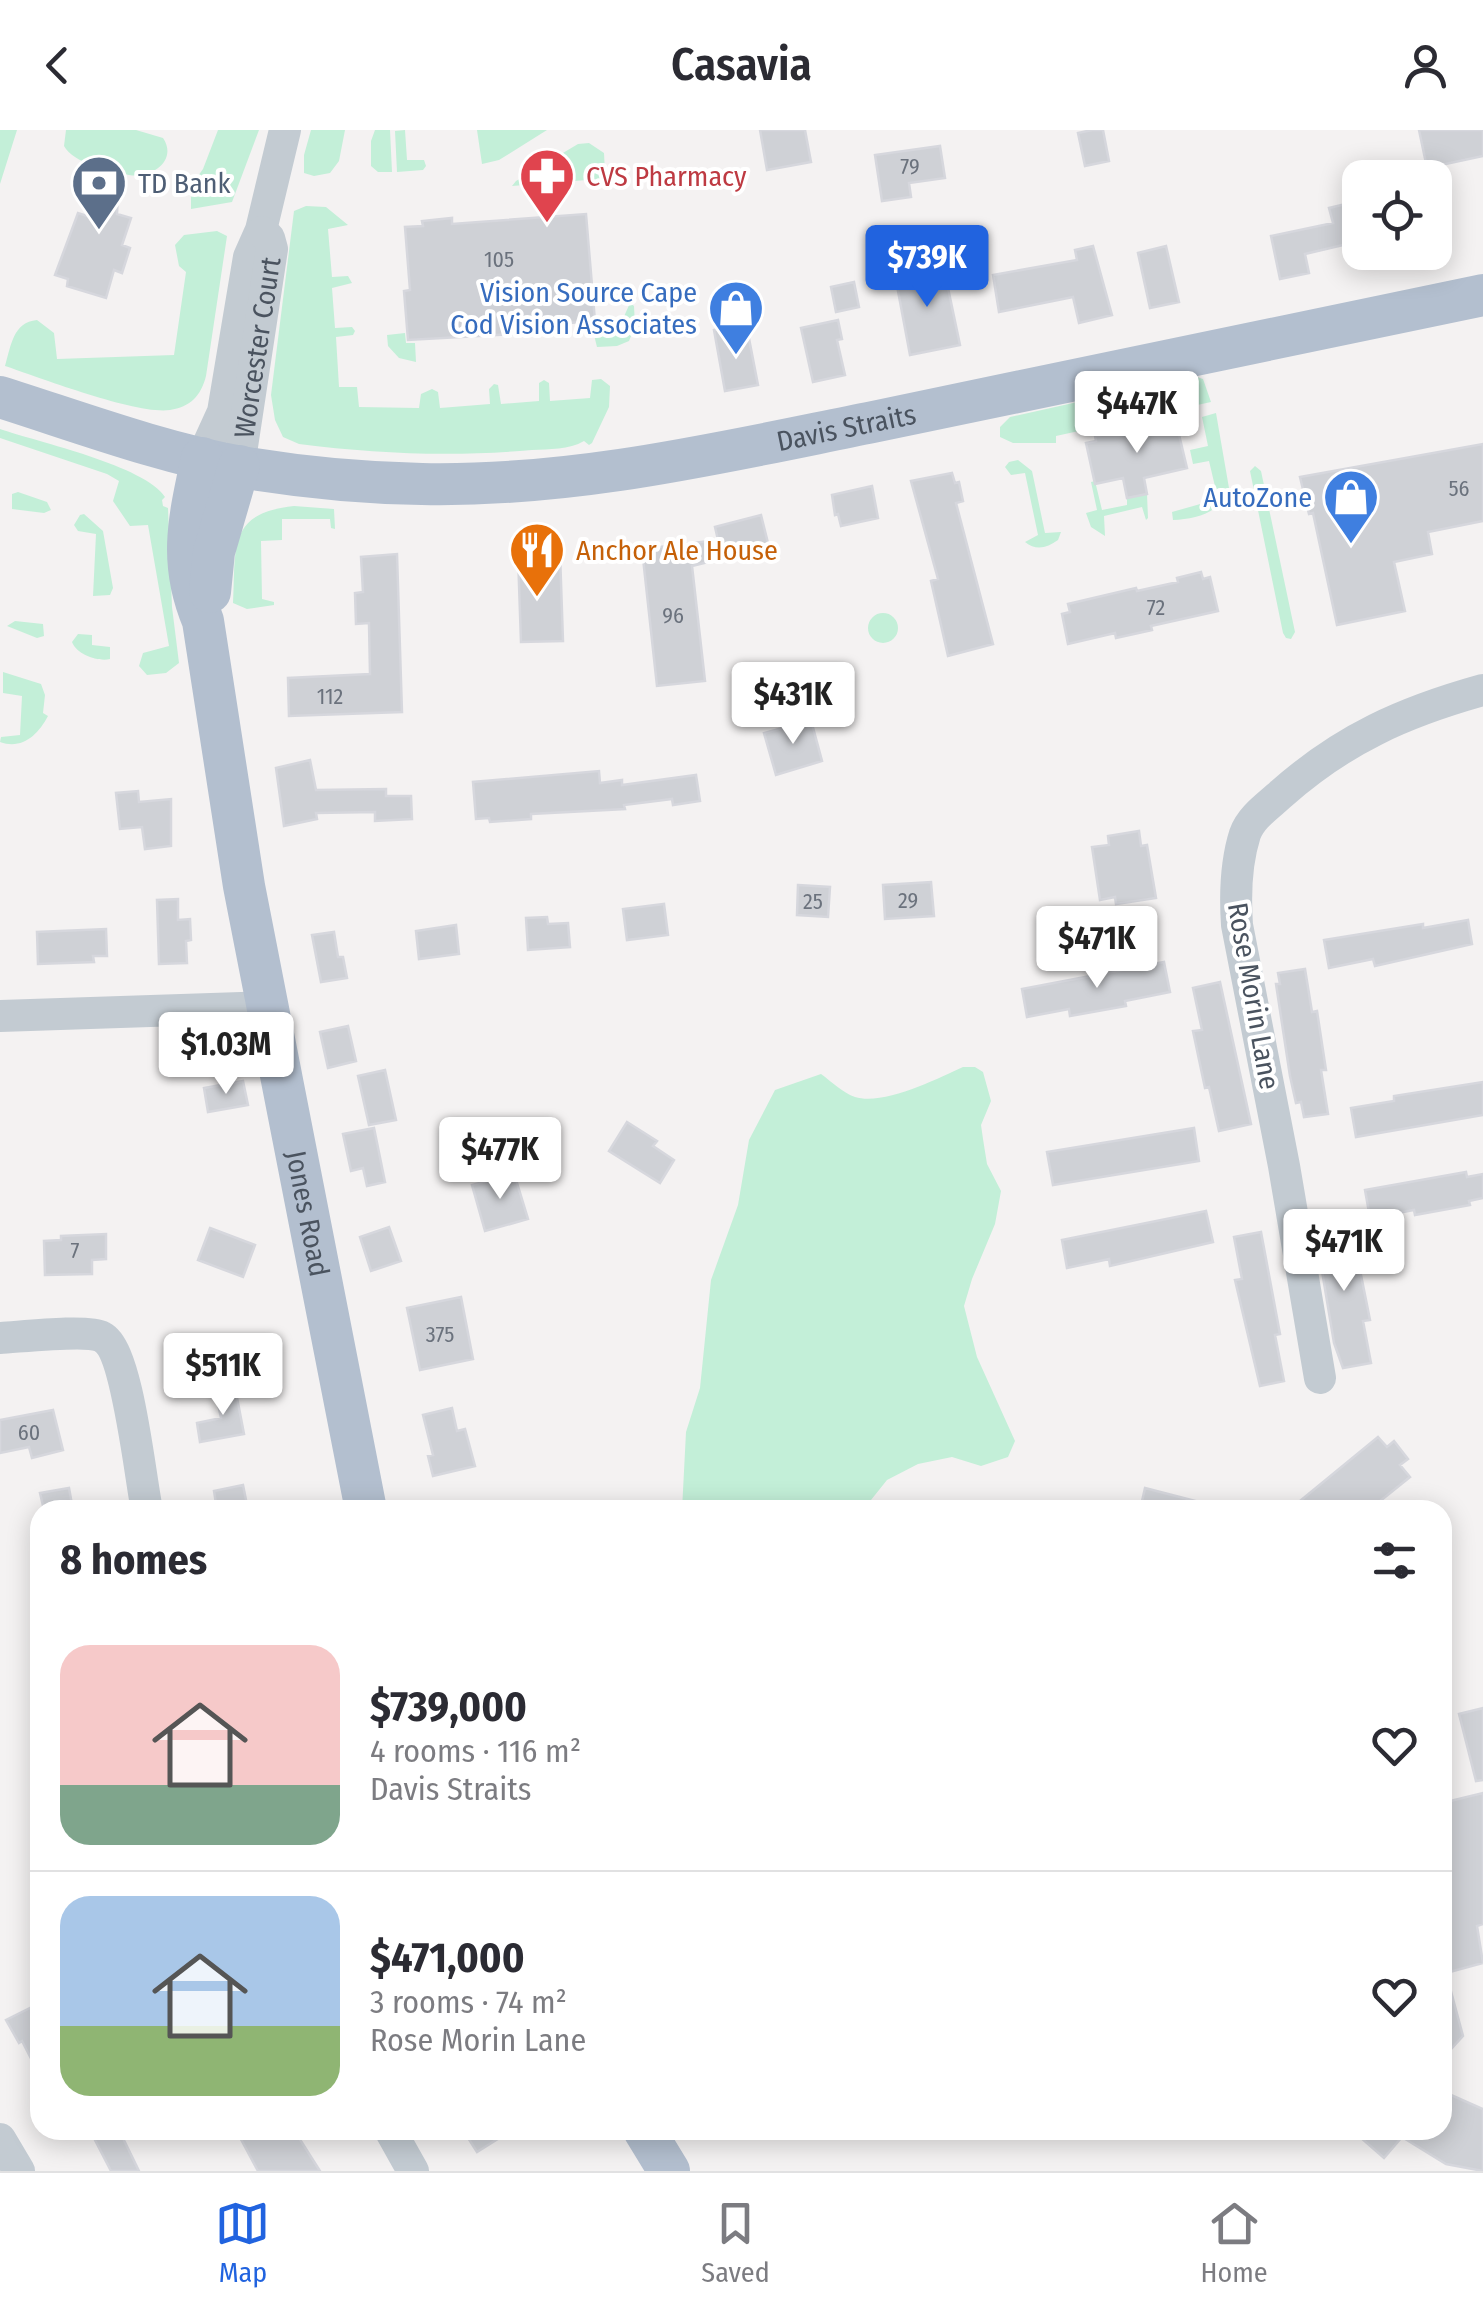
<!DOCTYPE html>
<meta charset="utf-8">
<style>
body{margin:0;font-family:"Fira Sans Condensed",sans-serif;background:#f2f2f3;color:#2b2b33;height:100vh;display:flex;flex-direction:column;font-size:38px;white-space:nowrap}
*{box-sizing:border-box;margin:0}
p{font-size:32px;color:#7c7c81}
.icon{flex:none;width:55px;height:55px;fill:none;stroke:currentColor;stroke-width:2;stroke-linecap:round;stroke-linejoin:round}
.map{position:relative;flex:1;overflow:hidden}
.details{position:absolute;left:30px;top:1370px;width:1422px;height:640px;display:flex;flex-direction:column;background:#fff;border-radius:30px;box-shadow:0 5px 25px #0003}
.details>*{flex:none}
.buttons{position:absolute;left:1342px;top:30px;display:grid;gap:20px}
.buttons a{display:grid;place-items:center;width:110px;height:110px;border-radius:20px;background:#fff;box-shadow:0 5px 25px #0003;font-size:50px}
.price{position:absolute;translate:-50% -85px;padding:0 22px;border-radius:10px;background:#fff;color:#222;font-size:32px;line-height:65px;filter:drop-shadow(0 2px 5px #0008)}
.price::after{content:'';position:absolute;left:50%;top:60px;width:30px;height:22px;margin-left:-15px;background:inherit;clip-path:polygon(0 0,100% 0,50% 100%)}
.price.current{background:#2163df;color:#fff}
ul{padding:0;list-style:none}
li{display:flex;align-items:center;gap:30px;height:250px;padding:0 30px}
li+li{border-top:2px solid #e1e1e2}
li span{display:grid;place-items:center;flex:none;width:280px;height:200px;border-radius:30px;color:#555}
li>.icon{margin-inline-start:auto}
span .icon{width:120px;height:120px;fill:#fffc;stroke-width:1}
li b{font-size:42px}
h2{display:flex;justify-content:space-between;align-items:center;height:120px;padding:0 30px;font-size:42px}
header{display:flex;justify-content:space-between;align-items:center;height:130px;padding:0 30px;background:#fff;font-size:45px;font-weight:600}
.dock{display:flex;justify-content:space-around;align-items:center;height:140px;border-top:2px solid #e1e1e2;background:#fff;font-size:28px;color:#7c7c81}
.dock a{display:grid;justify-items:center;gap:5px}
.dock .current{color:#2163df}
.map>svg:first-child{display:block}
.green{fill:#c3efd8}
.building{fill:#cfd1d6;stroke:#d6d7dd;stroke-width:2.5}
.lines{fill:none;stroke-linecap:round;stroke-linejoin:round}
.minor{stroke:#c3cbd2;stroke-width:32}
.major{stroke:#b3bfcf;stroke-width:42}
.labels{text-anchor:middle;stroke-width:8;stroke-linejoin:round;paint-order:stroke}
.number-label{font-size:22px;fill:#6b727d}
.health-label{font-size:28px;fill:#be3a42;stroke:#fff;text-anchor:start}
.service-label{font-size:28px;fill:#4e5e75;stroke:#fff;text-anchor:start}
.shop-label{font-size:28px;fill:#366cbe;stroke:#fff;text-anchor:end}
.street-label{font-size:28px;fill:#4a535f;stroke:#fff}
.food-label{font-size:28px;fill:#c56008;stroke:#fff;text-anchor:start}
</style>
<header><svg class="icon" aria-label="back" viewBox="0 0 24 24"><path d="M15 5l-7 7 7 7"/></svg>Casavia<svg class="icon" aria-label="person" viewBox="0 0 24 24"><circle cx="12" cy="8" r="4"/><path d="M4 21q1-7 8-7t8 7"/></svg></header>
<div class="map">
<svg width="1483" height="2041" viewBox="0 0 1483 2041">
<rect width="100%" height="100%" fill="#f4f2f2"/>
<path class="green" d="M0,0h17l-17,54z
M66,0h70l27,8c15,22 -11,41 -34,37 -18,-3 -56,-12 -65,-29z
M218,0h41l-27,72 -41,7v-13l-5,-3 17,-24z
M311,0h34l-6,31 -9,12 -16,3 -10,-3v-18z
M375,0h15l2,42h-14l-7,-6v-25z
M405,0l2,30h17l2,6 -3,4 -26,2 -2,-41z
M477,0h70l-48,30 -17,4z
M589,13l15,10 1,19 -6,7 -87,7 4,-5 62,-37z
M306,76l20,1 22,18 -20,4 4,48 16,-1 4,7 -20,5 3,40 17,-1 3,4 -2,4 -17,2 3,50h18l2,20 60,1 2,-14 11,-5 6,3 2,16 50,-4 -1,-15 5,-5 4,1 3,19 38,-3v-18l5,-3 5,3 1,18 40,-3 2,-18 9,-1 9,7 -1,21 -17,36 -3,2 -5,-4c-15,9 -35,8 -52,9 -78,7 -155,4 -233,-6l-16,-7 -8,-17 -4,-25 23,-184z
M217,101l10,5 -21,140c-5,20 -16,31 -36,34 -33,5 -129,-32 -165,-44 6,-20 8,-44 32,-46l17,13 3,26 117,-4 12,-83 -7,-6 -4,-21 9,-10z
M630,173l4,3 1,20 -6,15 -12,5 -20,1 -4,-16 25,-1z
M405,203l1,10h9l1,19 -17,-4 -11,-12 -1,-11z
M1194,246l9,3 8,23 -155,34v7h-43l-13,-6v-10l10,-10z
M1216,283l13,75c-8,25 -33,31 -56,32l-1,-8 46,-13 -9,-38 -16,3 -3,-14 18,-4 -6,-29z
M0,299c38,13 146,37 165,68l-3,3 1,6 5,2 4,99 7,56 -13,10 -19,2 -8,-9 4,-13 26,-7 -21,-121 -18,1 -17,-25 6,-20 -12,-7 -107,-36z
M1018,330l14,11 13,62 16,-1 -3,8c-11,8 -22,11 -33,2l13,-7 -13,-62 -14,2 -6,-8 4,-5z
M1255,336l6,5 34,161 -4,7 -5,-1 -3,-5 -33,-162z
M1095,351l7,29 25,-5v-7l20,-4 1,24 -2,2 -4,-13 -38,9 1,20 -14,-9 -5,-14 11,-3 -6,-28z
M18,362l29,10 4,8 -7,3 -32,-4v-15z
M294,376l40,3 1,20 -4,-1 -1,-9h-48v21l-21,1 1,58 12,3v3l-27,4 -14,-6c3,-55 -6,-90 61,-97z
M84,384l19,17 10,57 -3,7 -17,1 3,-62 -18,-3 -4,-6 6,-10z
M868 498a15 15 0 1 1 30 0a15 15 0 1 1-30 0Z
M15,491l28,3 1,12 -7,2 -30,-12z
M78,504l14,1v10l18,2v12c-11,3 -33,-4 -38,-17z
M3,542l38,12 4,11 -2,18 5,3c-10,19 -26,34 -48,26l1,-5 19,-2 2,-39 -19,-3z
M963,937h12l8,5 8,29 -10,24 2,14 4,25 14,27 -6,33 -23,55 -8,27 13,51 38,84 -7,16 -27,9 -29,-9 -34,7 -31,16 -24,30h-181l4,-78 14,-44 11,-108 27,-75 11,-65 26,-50 46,-16c11,8 22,19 34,23 28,9 82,-18 108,-30z"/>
<path class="building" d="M760,0h45l6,32 -44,8z
M1092,0h11l6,31 -24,5 -7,-33z
M1419,0h64v26l-56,12z
M940,16l5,32 -36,5 2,14 -29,4 -7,-46z
M99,36l20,6 -2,42 14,4 -9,27 8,3 -8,25 -8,-3 -8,28 -39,-12 1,-7 -13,-4 23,-62 9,3 4,-11 6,2z
M1354,72l6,39 -55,13 4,19 -29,6 -9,-43 62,-13 -4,-15z
M586,84l9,107 -81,6 1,7 -107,6 -4,-49 6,-1 -5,-63 18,-1 -1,-5 30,-3v6z
M1093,116l19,69 -33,8 -6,-26 -74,15 -6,-37 84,-15 -2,-10z
M1166,116l13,56 -29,6 -12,-55z
M943,134l17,81 -50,10 -15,-80z
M854,152l5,25 -23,5 -5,-25z
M838,190l4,19 -5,1 8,35 -32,7 -12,-54z
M746,193l12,62 -33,6 -11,-61z
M1176,292l11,46 -43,10 3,16 -20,4 -4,-20 -28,6 -9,-41 10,-2 -1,-5z
M1483,314v77l-55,11 4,22 -38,8 11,49 -68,14 -24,-112 -4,1 -9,-37z
M952,343l3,10 4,-1 4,19 -7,2 37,141 -45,12 -17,-75 7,-2 -27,-98z
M872,356l6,32 -37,8 -3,-12 -3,1 -3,-20z
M761,385l8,32 -77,19 13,115 -48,5 -15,-137 76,-9 -3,-13z
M560,423l3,88 -42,1 -3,-87z
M397,424l5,158 -113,4 -1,-38 82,-4 -1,-51 -13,1 -1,-31 8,-1 -2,-35z
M1201,442l2,7 7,-2 8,34 -67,15 1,4 -36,8 -1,-5 -47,11 -6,-30 8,-2 -2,-8 68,-16 1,3 41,-9 -1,-4z
M811,590l11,41 -46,14 -12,-42z
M310,630l6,30 70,-1v7h25l1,23 -37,2v-9l-59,1 1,6 -33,7 -8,-58z
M599,641l1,12 22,-3v5l74,-10 4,26 -27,4 -1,-6 -48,6 1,4 -94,5v5l-41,3 -1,-4 -13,1 -3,-37z
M138,661l1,11 32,-3v47l-26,3 -3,-22 -22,2 -4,-36z
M1139,701l2,15 6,-1 9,53 -40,6 -1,-7 -15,3 -8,-53 17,-2 -1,-9z
M931,752l3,34 -49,3 -2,-34z
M798,755l32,2 -2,30 -31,-2z
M178,769v21l12,-1 1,21 -5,1 1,22 -28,1 -2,-64z
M664,774l4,31 -41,5 -4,-31z
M547,787l1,7 20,-1 2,24 -42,3 -2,-32z
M1468,790l4,24 -97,22 -2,-7 -44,9 -5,-28 99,-16v4z
M456,795l3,29 -40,5 -3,-28z
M106,799l1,27h-14l1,6 -56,2 -1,-32z
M334,802l4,25h5l4,21 -26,4 -9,-47z
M1164,832l6,30 -45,9 1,5 -56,10 -1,-7 -42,8 -5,-28z
M1305,839l7,43 5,-1 9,59h-5l7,44 -24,3 -3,-15 -5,1 -6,-27 -14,-92h4l-2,-11z
M1220,852l31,142 -32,7 -10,-44 -4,1 -12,-57 9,-1 -9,-42z
M348,896l8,35 -28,7 -8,-36z
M385,940l11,50 -27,5 -11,-49z
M243,951l5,24 -40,7 -4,-24z
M1483,952v33l-127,22 -5,-29 43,-7v-5z
M627,992l30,19 -4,5 21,14 -14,23 -51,-32z
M374,998l11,54 -18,4 -4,-18 -12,3 -8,-37z
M1194,998l5,33 -146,24 -6,-33z
M1466,1042l1,5 16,-3v24l-14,3 1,4 -55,10 -1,-5 -44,8 -5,-28z
M514,1043l14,46 -43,12 -13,-46z
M1206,1081l7,31 -103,24 -1,-7 -42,9 -5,-28z
M1344,1089l9,43 5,-2 12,60 -7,1 8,42 -28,5 -9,-25 -18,-108 5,-1 -2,-10z
M389,1097l12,34 -30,10 -11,-34z
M210,1098l45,17 -12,32 -45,-17z
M1261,1102l19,102 -5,1 9,46 -24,5 -25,-106 7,-1 -8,-42z
M106,1104v25l-14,1v14l-47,1 -1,-34 17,-1v-4z
M461,1167l12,62 -53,11 -13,-62z
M235,1257l9,47 -44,8 -3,-19 24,-5 -6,-28z
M452,1278l5,23 8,-2 10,37 -42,10 -5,-20 5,-1 -10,-40z
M53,1280l10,40 -31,8 -3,-11 -29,6v-33z
M1378,1307l9,10 7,-6 14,18 -8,6 10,12 -41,33h-80z
M243,1355l5,25h-31l-3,-19z
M69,1358l4,22h-29l-4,-17z
M1145,1358l58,15v7h-63z
M1483,1578v72l-7,1 -17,-67z
M1483,1663v131l-6,2 6,37 -41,11v-171z
M1449,1854l14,52 -21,23v-74z
M40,1873v73l-18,-35 -3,2 -13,-23z
M1442,1961l41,18v62l-37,-7 -44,-27 -18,21 -32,-28h90z
M115,2000h4l20,41h-28l-16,-31z
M236,2000h58l26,41h-62z
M463,2000h49l-35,22z"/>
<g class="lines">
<g class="minor">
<path d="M202,328l21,-46 26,-155 12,-27 24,-100"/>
<path id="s1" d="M239,336l33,-217 -3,-11 -7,-6"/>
<path d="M0,886l268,-9"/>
<path d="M0,1208c20,-1 87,-9 102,-1 26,13 38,141 45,173"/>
<path d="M1320,1248l-36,-212 -47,-241c-2,-30 -1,-63 8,-91 6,-17 23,-28 36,-40 62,-55 123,-82 202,-104"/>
<path d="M390,2000l23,41"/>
<path d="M0,2009l19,32"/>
</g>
<g class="major">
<path id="s2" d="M0,267c79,25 159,55 241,70 59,10 121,16 181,17 154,3 301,-32 451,-62 203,-41 406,-86 610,-127"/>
<path id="s3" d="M202,328c-13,61 -24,104 1,163l41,265 122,624"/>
<path d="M210,462l4,-40 25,-86"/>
<path d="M644,2000l25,41"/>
</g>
</g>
<defs>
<g id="pharmacy-pin" transform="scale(2.875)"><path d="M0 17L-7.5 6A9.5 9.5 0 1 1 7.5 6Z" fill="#e0444e" stroke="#fff"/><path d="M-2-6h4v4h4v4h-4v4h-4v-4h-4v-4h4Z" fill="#fff"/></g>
<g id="bank-pin" transform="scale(2.875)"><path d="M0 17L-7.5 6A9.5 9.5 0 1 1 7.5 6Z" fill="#5c6f8a" stroke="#fff"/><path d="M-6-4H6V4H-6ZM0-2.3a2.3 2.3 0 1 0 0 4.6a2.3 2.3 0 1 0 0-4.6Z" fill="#fff"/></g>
<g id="shop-pin" transform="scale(2.875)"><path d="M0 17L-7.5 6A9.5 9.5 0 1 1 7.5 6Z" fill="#3f7fe0" stroke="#fff"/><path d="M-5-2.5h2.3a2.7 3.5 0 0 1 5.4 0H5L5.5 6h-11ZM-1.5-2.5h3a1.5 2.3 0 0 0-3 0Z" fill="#fff"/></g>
<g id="restaurant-pin" transform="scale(2.875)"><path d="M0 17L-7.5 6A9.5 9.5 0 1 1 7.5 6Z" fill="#e8710a" stroke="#fff"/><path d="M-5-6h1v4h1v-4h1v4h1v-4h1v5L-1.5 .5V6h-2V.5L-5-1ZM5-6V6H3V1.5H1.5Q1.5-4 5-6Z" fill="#fff"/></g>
</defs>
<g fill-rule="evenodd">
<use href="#pharmacy-pin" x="547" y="46"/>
<use href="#bank-pin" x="99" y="53"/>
<use href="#shop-pin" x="736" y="178"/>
<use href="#shop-pin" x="1351" y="367"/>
<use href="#restaurant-pin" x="537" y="420"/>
</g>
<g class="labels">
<g class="number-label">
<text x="910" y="44">79</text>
<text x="499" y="137">105</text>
<text x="1459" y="366">56</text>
<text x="1156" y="485">72</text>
<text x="673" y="493">96</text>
<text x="330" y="574">112</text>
<text x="908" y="778">29</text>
<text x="813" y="779">25</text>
<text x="75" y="1128">7</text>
<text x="440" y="1212">375</text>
<text x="29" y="1310">60</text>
</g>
<g class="health-label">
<text x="586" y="56">CVS Pharmacy</text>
</g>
<g class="service-label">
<text x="138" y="63">TD Bank</text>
</g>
<g class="shop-label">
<text x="697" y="172">Vision Source Cape<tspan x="697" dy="32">Cod Vision Associates</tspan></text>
<text x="1312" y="377">AutoZone</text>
</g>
<g class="street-label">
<text dy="10" stroke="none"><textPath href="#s1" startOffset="120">Worcester Court</textPath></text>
<text dy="10" stroke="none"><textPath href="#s2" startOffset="862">Davis Straits</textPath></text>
<text transform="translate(1254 866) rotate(80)" y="10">Rose Morin Lane</text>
<text dy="10" stroke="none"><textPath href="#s3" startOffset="768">Jones Road</textPath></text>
</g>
<g class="food-label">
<text x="576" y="430">Anchor Ale House</text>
</g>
</g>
</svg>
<div class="buttons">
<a><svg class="icon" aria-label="locate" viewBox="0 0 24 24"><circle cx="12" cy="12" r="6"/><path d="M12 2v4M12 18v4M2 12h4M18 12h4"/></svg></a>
</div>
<b class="price current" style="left:927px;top:180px">$739K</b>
<b class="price" style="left:1137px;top:326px">$447K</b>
<b class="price" style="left:793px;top:617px">$431K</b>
<b class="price" style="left:1097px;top:861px">$471K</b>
<b class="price" style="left:226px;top:967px">$1.03M</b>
<b class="price" style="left:500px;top:1072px">$477K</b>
<b class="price" style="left:1344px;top:1164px">$471K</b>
<b class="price" style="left:223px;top:1288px">$511K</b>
<section class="details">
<h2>8 homes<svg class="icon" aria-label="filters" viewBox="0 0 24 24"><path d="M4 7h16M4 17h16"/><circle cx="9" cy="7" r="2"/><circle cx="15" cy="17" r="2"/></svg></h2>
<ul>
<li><span style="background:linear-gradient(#f6c9c9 70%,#7fa58c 0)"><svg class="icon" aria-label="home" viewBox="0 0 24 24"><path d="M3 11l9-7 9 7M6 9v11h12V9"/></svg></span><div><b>$739,000</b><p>4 rooms · 116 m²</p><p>Davis Straits</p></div><svg class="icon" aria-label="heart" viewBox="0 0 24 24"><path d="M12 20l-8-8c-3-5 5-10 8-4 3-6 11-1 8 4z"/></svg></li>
<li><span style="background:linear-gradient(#a9c7e8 65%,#8fb573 0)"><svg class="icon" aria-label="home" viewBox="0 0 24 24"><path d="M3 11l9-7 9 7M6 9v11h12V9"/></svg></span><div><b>$471,000</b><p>3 rooms · 74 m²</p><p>Rose Morin Lane</p></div><svg class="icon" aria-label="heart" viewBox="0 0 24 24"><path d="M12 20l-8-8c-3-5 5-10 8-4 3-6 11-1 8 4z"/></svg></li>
</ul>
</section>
</div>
<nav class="dock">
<a class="current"><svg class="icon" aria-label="map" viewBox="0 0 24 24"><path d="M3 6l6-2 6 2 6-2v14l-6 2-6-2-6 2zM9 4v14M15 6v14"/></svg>Map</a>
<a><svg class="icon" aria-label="saved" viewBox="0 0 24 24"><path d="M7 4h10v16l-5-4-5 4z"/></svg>Saved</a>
<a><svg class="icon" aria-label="home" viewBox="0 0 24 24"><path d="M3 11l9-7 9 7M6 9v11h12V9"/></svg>Home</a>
</nav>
